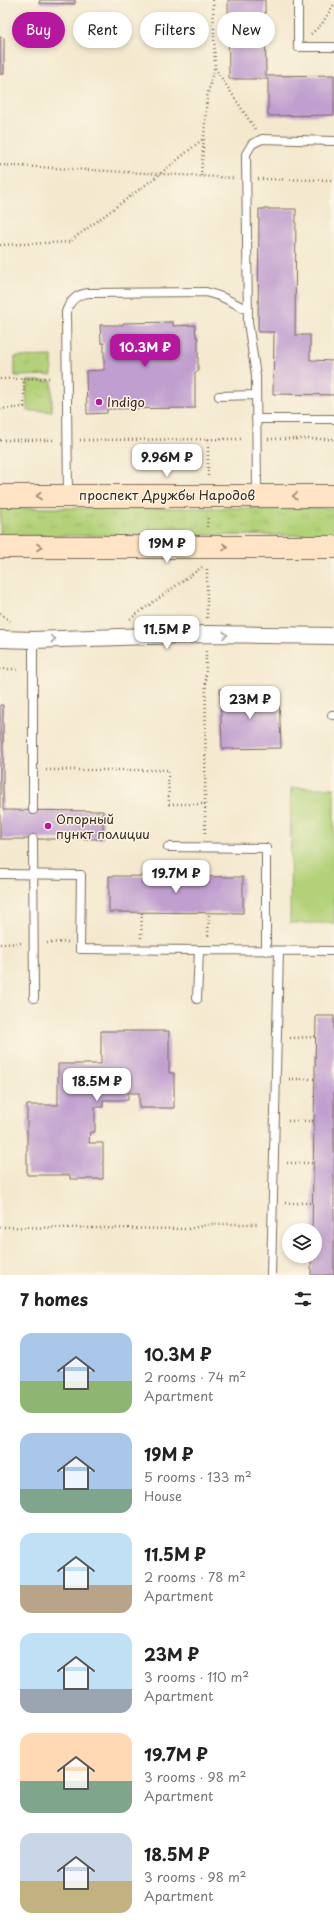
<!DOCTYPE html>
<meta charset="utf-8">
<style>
body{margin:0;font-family:"Playpen Sans",sans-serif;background:#f2f2f2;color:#222;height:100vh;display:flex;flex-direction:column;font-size:15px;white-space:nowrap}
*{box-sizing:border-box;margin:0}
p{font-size:13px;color:#767676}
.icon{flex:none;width:22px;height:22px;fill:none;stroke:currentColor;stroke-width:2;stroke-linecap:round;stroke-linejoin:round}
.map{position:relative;height:1275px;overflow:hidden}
.sheet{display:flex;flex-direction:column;background:#fff;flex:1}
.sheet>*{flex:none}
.hud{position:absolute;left:12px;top:12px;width:310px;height:36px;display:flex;gap:8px}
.controls{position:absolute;left:282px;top:1223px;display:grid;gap:8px}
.controls a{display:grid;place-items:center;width:40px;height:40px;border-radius:50%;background:#fff;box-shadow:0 2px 6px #0003;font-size:20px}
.price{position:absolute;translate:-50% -34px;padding:0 9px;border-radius:8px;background:#fff;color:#222;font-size:13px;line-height:26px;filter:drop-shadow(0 1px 2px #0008)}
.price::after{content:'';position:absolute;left:50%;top:24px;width:12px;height:9px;margin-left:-6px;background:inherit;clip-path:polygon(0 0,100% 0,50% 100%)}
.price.active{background:#b5179e;color:#fff}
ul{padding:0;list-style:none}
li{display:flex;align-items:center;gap:12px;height:100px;padding:0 20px}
li span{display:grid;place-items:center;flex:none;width:112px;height:80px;border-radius:12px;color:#555}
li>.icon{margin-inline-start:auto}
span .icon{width:48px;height:48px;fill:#fffc;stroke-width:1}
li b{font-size:17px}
h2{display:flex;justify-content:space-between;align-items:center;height:48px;padding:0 20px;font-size:17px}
.tag{padding:0 14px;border-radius:18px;background:#fff;box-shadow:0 2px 6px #0003;font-size:14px;line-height:36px}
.tag.active{background:#b5179e;color:#fff}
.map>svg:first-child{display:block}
.grass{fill:url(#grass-tufts);stroke:#767e4b}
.pitch{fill:#b2d178;stroke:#767e4b}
.building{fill:#c09ecf}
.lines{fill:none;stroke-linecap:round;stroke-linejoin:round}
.lane-casing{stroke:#7c6d5c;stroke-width:10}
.street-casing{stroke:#7c6d5c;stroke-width:18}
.secondary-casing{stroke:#7c6d5c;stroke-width:24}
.path{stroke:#7c6d5c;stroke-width:2.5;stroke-dasharray:1 3;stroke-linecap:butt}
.lane{stroke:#fff;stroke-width:8}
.street{stroke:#fff;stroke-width:16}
.secondary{stroke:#ffe4c6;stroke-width:22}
.oneway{stroke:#9d8772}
.oneway2{stroke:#a79f9a}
.poi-dot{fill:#b5179e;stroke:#fcf5e5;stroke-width:1.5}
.labels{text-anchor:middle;stroke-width:3;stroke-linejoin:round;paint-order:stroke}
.poi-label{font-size:13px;fill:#3b2a1e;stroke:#fcf5e5;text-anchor:start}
.street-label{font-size:13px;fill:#3b2a1e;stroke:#fcf5e5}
</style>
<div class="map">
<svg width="334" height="1275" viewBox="0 0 334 1275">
<defs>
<pattern id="grass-tufts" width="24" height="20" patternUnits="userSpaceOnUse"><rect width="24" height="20" fill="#b2d178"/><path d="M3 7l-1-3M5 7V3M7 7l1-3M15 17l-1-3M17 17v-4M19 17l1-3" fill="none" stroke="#9ab467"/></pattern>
</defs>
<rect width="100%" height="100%" fill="#fcf5e5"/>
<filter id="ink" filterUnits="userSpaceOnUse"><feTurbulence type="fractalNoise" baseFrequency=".025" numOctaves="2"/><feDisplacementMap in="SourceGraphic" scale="8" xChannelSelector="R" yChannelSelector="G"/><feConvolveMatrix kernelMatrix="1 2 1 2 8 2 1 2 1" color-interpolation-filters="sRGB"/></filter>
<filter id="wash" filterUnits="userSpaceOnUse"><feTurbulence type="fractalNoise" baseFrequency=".012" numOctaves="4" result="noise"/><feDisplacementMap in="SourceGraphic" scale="16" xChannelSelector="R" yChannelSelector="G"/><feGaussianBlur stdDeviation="0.9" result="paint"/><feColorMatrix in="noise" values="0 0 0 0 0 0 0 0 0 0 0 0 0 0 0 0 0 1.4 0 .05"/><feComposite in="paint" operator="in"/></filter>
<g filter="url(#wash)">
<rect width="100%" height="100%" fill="#f4e9cf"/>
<path class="grass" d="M52,356v19l-37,1v-19z
M26,381h26v30h-25z
M0,508h334v27l-334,1z"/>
<path class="pitch" d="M291,788h43v135h-44z"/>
<g id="blocks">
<path class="building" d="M40,0h35v4l-36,-1z
M228,0h37l1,76 68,-1v40l-66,1v-37h-39z
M0,37l4,1v36h-4z
M259,209h37l-1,126h15v25l24,1v34l-61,-1 1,-62h-16z
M173,322v4l22,-1 1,12h2v35h-3v36l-88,1v4l-20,1 -1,-43 18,-1v-27h-3l-1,-18h23v-2z
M252,688v8l27,-1 2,53 -59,1 -2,-60z
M0,705h3v105l100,1v28h-103z
M109,876l134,1v36l-134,-1z
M316,1016h18v259h-23v-19h4v-26h-3z
M101,1031h68v42h5v35h-35v-15h-11v7h-25v7h-8v25h-5l-1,11h14v36h-33v-4h-43v-70h31v-41h43z"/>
</g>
</g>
<g filter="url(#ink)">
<use href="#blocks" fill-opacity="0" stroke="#7c6d5c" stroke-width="1"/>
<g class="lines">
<g class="lane-casing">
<path id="lane" d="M298,0v47h36
M219,396l37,-1
M256,419h78
M68,495l-2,-183c4,-12 11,-18 23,-19l117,-1 16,5 26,13
M257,495l-1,-119 -8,-54 -2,-168 6,-10 10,-5 72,2
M33,640v170
M332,715h2
M33,839l1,159
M168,847l98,1v103
M0,874l81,1 -1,74 254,2
M197,999l2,-49
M271,1275l8,-324"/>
</g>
<g class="street-casing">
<path id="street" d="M0,639l33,1 174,-6 127,2"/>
</g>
<g class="secondary-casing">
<path id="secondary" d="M0,496h334
M0,547h334"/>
</g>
<path class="path" d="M213,0l2,68 40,61
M311,34l11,-10 12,-20
M0,165l233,13
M201,176l6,-79 7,-29
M258,179l76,1
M0,245l69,-3 91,-68 44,-36
M0,379l51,-1
M0,409l24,-2v-29
M208,439v38
M268,439h66
M0,440h55
M80,440l163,-1
M207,527l1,-11
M0,613l11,9
M207,618v-51
M130,619l72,-52
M0,669h19
M46,770h122l1,34h36v30
M205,804l1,-153
M208,936l1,-23
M141,938l1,-26
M47,943l21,-1
M0,944l22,-1
M290,1038l25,-1
M289,1079h26
M288,1121h26
M287,1163h26
M285,1203h27
M0,1227l188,2 23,-5h48"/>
<use href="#lane" class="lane"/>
<use href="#street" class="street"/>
<use href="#secondary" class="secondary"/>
</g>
<defs><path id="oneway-chevron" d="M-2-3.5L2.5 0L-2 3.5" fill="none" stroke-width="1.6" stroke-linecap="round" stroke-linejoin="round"/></defs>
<g class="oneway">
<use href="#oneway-chevron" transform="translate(39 496) rotate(180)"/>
<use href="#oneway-chevron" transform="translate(295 496) rotate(-179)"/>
<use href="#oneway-chevron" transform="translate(39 547)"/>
<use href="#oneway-chevron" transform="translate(225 547)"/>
</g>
<g class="oneway2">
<use href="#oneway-chevron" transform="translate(225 635) rotate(1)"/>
<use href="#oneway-chevron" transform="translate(53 639) rotate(-2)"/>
</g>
</g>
<g class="poi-dot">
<circle cx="99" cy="402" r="4"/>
<circle cx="48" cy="826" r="4"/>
</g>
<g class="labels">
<g class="poi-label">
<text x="107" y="407">Indigo</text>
<text x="56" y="824">Опорный<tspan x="56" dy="15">пункт полиции</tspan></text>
</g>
<g class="street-label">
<text x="167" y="500">проспект Дружбы Народов</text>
</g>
</g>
</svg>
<div class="controls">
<a><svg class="icon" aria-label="layers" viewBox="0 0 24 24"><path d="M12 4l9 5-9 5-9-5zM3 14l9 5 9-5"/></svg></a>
</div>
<b class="price active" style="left:145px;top:368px">10.3M ₽</b>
<b class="price" style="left:167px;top:478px">9.96M ₽</b>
<b class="price" style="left:167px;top:564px">19M ₽</b>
<b class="price" style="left:167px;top:650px">11.5M ₽</b>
<b class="price" style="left:250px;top:720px">23M ₽</b>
<b class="price" style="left:176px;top:894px">19.7M ₽</b>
<b class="price" style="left:97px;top:1102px">18.5M ₽</b>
<div class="hud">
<a class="tag active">Buy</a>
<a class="tag">Rent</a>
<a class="tag">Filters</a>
<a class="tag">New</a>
</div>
</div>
<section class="sheet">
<h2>7 homes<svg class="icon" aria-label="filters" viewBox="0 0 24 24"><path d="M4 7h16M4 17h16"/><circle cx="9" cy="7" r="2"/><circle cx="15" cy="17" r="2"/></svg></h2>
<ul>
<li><span style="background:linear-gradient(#a9c7e8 60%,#8fb573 0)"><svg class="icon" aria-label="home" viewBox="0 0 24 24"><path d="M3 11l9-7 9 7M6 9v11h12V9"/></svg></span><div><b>10.3M ₽</b><p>2 rooms · 74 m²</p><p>Apartment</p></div></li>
<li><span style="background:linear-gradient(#a9c7e8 70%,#7fa58c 0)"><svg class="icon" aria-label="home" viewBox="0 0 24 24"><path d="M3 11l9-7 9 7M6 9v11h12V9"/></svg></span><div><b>19M ₽</b><p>5 rooms · 133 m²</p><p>House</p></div></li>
<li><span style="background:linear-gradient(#bfe0f5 65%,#b9a48a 0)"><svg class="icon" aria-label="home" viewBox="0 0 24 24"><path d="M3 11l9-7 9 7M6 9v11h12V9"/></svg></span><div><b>11.5M ₽</b><p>2 rooms · 78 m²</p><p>Apartment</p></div></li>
<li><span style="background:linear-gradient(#bfe0f5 70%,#9aa5b1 0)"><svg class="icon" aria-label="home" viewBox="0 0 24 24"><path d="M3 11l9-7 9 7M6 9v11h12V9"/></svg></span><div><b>23M ₽</b><p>3 rooms · 110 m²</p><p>Apartment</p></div></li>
<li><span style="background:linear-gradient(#ffd9b3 60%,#7fa58c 0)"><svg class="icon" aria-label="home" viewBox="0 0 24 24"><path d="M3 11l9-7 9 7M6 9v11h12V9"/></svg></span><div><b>19.7M ₽</b><p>3 rooms · 98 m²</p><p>Apartment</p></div></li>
<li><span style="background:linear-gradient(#c9d6e8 60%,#c2b280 0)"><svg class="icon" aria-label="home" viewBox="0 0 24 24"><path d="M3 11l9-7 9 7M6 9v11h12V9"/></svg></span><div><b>18.5M ₽</b><p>3 rooms · 98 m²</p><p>Apartment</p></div></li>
</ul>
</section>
